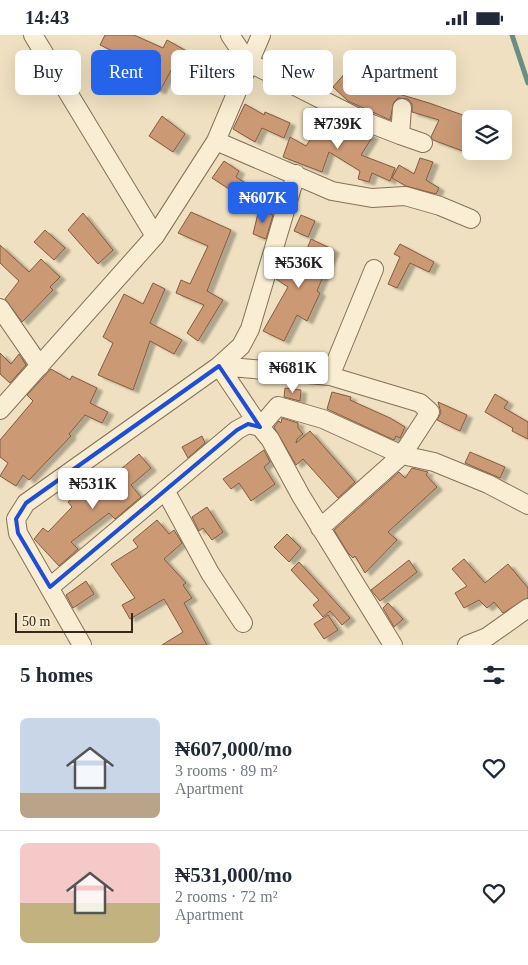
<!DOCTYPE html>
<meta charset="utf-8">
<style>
body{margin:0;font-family:Georgia,serif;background:#f6f6f7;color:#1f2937;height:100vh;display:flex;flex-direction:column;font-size:19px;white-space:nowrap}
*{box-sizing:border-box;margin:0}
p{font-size:16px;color:#747a83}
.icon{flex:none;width:28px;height:28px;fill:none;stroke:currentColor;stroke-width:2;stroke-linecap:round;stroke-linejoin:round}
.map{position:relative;height:610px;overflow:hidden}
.sheet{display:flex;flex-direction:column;background:#fff;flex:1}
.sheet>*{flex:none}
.guide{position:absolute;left:15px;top:15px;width:499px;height:45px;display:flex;gap:10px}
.fabs{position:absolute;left:462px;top:75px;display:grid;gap:10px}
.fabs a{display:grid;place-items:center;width:50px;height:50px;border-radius:8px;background:#fff;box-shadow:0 5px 20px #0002;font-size:25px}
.scale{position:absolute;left:15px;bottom:12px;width:118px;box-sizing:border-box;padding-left:5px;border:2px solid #36291c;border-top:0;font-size:14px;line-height:18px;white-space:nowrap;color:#36291c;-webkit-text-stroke:4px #f5eacf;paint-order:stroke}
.price{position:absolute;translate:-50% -42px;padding:0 11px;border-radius:5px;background:#fff;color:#222;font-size:16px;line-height:32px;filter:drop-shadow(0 1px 2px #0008)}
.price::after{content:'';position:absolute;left:50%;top:30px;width:15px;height:11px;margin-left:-8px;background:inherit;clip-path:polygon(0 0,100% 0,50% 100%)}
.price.selected{background:#2563eb;color:#fff}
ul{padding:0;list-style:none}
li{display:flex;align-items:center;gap:15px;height:125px;padding:0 20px}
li+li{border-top:1px solid #e0e1e3}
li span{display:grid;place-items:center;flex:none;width:140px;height:100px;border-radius:8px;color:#555}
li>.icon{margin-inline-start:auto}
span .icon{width:60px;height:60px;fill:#fffc;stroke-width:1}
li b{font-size:21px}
h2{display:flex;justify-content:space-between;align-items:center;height:60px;padding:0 20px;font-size:21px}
.chip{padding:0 18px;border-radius:8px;background:#fff;box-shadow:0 5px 20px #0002;font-size:18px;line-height:45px}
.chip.selected{background:#2563eb;color:#fff}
.status{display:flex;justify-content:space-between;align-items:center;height:35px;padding:0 25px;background:#fff;direction:ltr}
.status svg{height:14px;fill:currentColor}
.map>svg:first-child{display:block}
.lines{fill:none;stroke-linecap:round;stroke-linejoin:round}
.stream{stroke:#6a8d84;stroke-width:5}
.building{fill:#cc9975;stroke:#865a3e;filter:url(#shadow)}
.minor-casing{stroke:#877058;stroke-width:20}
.minor{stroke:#f9edd3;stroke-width:18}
.marked{fill:none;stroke:#1d4ed8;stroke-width:4;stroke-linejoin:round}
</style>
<div class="status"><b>14:43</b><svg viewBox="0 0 49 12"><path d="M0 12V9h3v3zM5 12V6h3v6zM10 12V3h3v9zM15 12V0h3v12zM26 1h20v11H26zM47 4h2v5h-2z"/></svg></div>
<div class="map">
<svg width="528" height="610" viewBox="0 0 528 610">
<defs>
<filter id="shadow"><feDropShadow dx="5.5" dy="3" stdDeviation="1" flood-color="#0004"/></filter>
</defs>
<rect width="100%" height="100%" fill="#eee0c0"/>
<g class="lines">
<path class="stream" d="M512,0l16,48"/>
</g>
<path class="building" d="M105,0h29l29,13 4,-8 25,14 -7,14 -10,-5 -15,28 -12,-6 7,-14 -55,-26z
M346,37l11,10 2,-3 29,16 1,-4 40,12 42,15v36l-38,-14 -2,-3 8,-17 -27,-8v-8l-4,-5 -10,-1 -4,4 -4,18 -42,-19 -15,-14z
M245,69l19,11 1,-3 25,11 -6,15 -22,-10 -7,14 -22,-13z
M162,81l23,18 -12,18 -24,-16z
M325,83l12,8 2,-6 34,16 -12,19 34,13 -5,13 -18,-8 -3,9 -11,-3 2,-8 -31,-19 -7,20 -39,-15 7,-20 16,9z
M420,123l13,4 -7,18 13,8 -3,6 -30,-8 -14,-8 7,-13 15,9z
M224,126l15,10 -3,6 11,7 -7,12 -28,-18z
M259,174l14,6 -7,24 -13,-5z
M191,177l40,18 -24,61 16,9 -25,41 -11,-8 17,-28 -28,-12 5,-13 9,4 18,-38 -30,-13z
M83,178l30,37 -15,14 -30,-34z
M301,180l14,6 -7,16 -14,-6z
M45,195l20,18 -11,12 -20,-18z
M311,204l23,11 -17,41 3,2 -13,28 -10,-6 -13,26 -21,-10 25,-44 -12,-8 10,-18 13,8z
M400,209l34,18 -5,10 -19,-9 -13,25 -9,-4 12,-27 -6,-3z
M0,210l29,27 12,-13 19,18 -10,10 3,3 -31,32 -17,-23 14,-18 -19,-18z
M153,248l12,6 -15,34 32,17 -8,14 -24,-13 -17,49 -35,-15 15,-32 -10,-6 21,-43 19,10z
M0,318l11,11 8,-10 7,11 -16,18 -10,-9z
M51,334l19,11 2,-4 25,12 -7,15 18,9 -6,11 -17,-8 -16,19 2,2 -42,44 -6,-5 -7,11 -16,-10 8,-13 -8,-6v-17l33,-39 -6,-6z
M285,353l16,2 -1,11 -16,-4z
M332,357l19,5 -1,3 40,18 15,9 -5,11 -4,-2 -2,4 -67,-31z
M495,359l13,8 -4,6 24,14v17l-16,-8 1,-3 -28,-16z
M438,367l29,13 -7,16 -23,-11 4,-7z
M282,383l16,5v5l5,6 -6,5 -1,4 14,-12 45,51 -17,16 -35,-39 -7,6 -22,-38 5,-6 2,2z
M202,401l3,7 -17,15 -6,-11z
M264,415l6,12 -6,5 11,17 -24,17 -12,-18 -8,6 -8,-10z
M470,417l35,15 -5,11 -35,-15z
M139,419l12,14 -20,17 10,12 -26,22 -6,-6 -38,29 7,7 -19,17 -25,-27 9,-11 5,4 24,-25 -4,-5 15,-14 7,8 24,-24 1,2z
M412,433l16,4 -2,3 11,12 -49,45 9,8 -32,33 -10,-17 -2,2 -5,-5 -14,-23 65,-58 6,6z
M207,472l16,25 -11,8 -9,-12 -4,3 -7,-14z
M157,485l12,14 5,-4 8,13 -18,16 22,24 -3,2 9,13 -8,5 23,42h-45l21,-13 -19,-33 -34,20 -8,-14 13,-7 -24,-34 27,-17 -5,-7z
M287,499l14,14 -12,14 -15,-15z
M464,524l21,24 23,-19 20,24v10l-25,15 -9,-11 -7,6 -8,-8 -15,8 -9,-15 12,-7 -15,-17z
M409,525l8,12 -37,29 -9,-11z
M299,527l51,56 -8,7 -12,-14 -7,6 -10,-12 6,-5 -28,-30z
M86,546l8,13 -21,14 -7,-13z
M388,568l15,16 -9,8 -11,-19z
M328,580l10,15 -14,9 -10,-15z"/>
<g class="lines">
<g class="minor-casing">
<path id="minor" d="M33,0l122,201
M230,0l18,27 116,59 36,14
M402,73l-2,27 23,8
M216,106l116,50 40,7 33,-2 35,10 31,13
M0,273l40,58
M219,331l111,10 90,27 10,9 -28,43 -82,73
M219,331l41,61 18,-21 45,13 79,36 32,7 54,22 40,21
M330,341l44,-107
M0,375l155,-174 61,-95 45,-106
M165,455l45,83 33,50
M50,552l187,-157 11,-6 12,3 10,12 31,57 92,149
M82,610l-64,-112 -2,-14 10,-16 193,-137 22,-20 9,-17 46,-155
M467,610l20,-8 41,-29"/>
</g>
<use href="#minor" class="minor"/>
</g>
<path class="marked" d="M219,331l41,61 -12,-3 -11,6 -187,157 -32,-54 -2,-14 10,-16z"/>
</svg>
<div class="fabs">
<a><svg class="icon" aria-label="layers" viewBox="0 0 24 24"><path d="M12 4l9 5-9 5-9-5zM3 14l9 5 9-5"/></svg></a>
</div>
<div class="scale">50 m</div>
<b class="price" style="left:338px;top:115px">₦739K</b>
<b class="price selected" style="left:263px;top:189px">₦607K</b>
<b class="price" style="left:299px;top:254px">₦536K</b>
<b class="price" style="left:293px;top:359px">₦681K</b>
<b class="price" style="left:93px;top:475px">₦531K</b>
<div class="guide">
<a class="chip">Buy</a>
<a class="chip selected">Rent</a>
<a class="chip">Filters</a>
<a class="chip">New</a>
<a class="chip">Apartment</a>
</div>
</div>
<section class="sheet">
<h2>5 homes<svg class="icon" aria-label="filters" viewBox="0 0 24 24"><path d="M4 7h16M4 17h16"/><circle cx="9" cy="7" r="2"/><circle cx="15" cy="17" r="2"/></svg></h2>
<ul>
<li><span style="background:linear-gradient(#c9d6e8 75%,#b9a48a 0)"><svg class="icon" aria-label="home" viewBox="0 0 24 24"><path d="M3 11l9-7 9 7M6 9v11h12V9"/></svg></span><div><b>₦607,000/mo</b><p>3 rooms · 89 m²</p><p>Apartment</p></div><svg class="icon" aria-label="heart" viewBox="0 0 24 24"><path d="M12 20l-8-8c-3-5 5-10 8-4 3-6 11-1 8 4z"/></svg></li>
<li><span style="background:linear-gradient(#f6c9c9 60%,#c2b280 0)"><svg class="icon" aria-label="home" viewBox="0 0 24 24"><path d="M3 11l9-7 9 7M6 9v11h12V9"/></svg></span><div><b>₦531,000/mo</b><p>2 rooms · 72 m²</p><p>Apartment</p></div><svg class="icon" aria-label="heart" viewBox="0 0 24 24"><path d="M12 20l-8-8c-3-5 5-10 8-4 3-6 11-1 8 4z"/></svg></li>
</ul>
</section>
